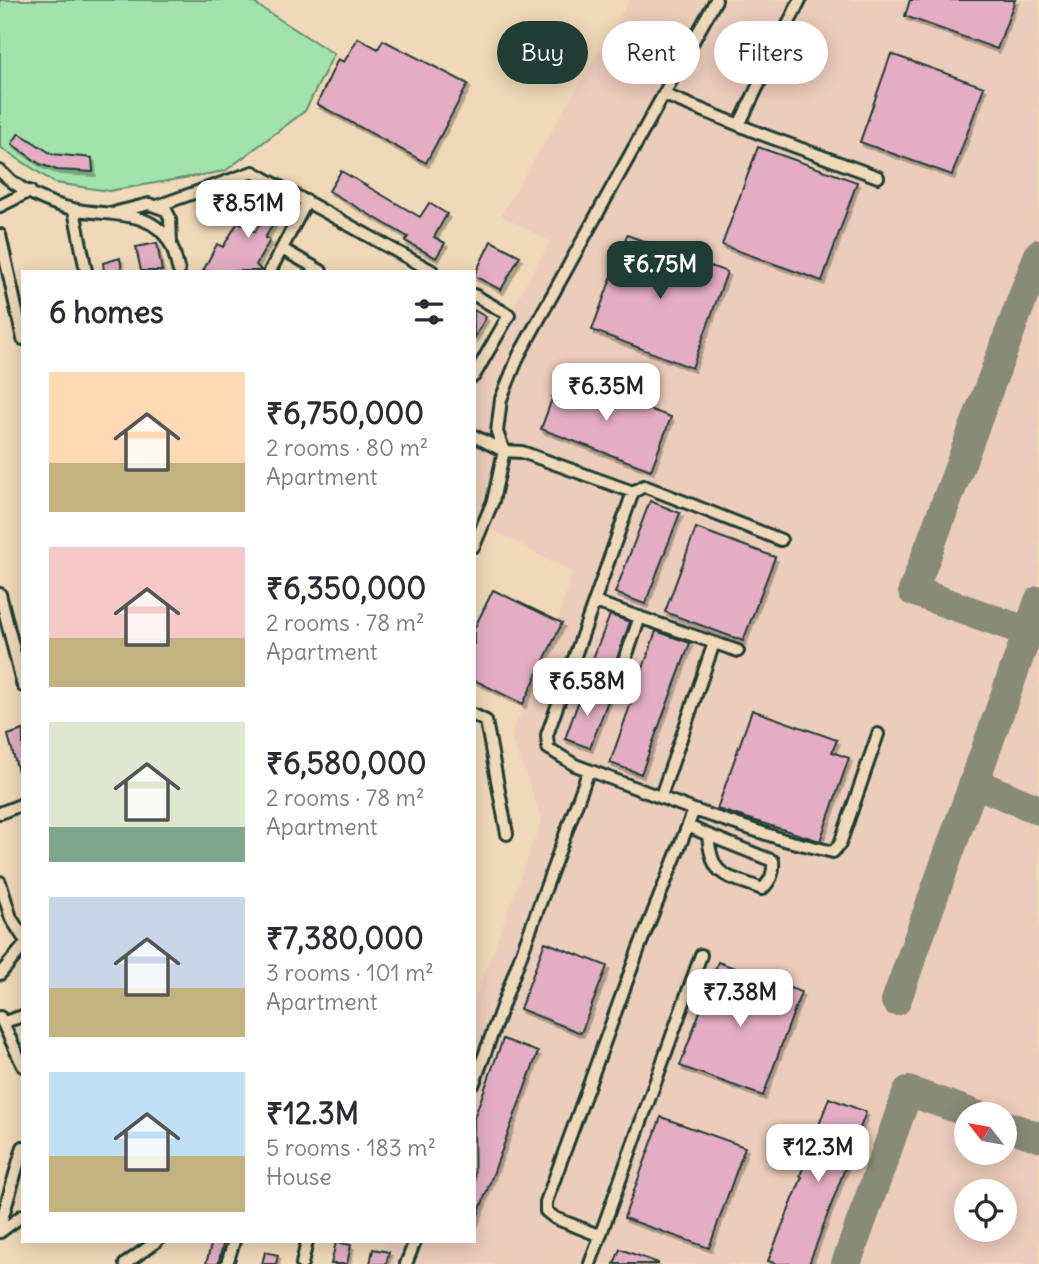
<!DOCTYPE html>
<meta charset="utf-8">
<style>
body{margin:0;font-family:Delius,sans-serif;background:#f2f2f3;color:#2b2b33;height:100vh;display:flex;flex-direction:column;font-size:26px;white-space:nowrap}
*{box-sizing:border-box;margin:0}
p{font-size:23px;color:#7c7c81}
.icon{flex:none;width:38px;height:38px;fill:none;stroke:currentColor;stroke-width:2;stroke-linecap:round;stroke-linejoin:round}
.map{position:relative;flex:1;overflow:hidden}
.details{position:absolute;left:21px;top:270px;width:455px;height:973px;display:flex;flex-direction:column;background:#fff;border-radius:0px;box-shadow:0 4px 18px #0003}
.details>*{flex:none}
.guide{position:absolute;left:497px;top:21px;width:436px;height:63px;display:flex;gap:14px}
.needle{width:46px;rotate:301deg}
.buttons{position:absolute;left:954px;top:1102px;display:grid;gap:14px}
.buttons a{display:grid;place-items:center;width:63px;height:63px;border-radius:50%;background:#fff;box-shadow:0 4px 18px #0003;font-size:35px}
.price{position:absolute;translate:-50% -60px;padding:0 16px;border-radius:14px;background:#fff;color:#222;font-size:23px;line-height:46px;filter:drop-shadow(0 2px 4px #0008)}
.price::after{content:'';position:absolute;left:50%;top:42px;width:21px;height:16px;margin-left:-10px;background:inherit;clip-path:polygon(0 0,100% 0,50% 100%)}
.price.selected{background:#1f3d34;color:#fff}
ul{padding:0;list-style:none}
li{display:flex;align-items:center;gap:21px;height:175px;padding:0 28px}
li span{display:grid;place-items:center;flex:none;width:196px;height:140px;border-radius:0px;color:#555}
li>.icon{margin-inline-start:auto}
span .icon{width:84px;height:84px;fill:#fffc;stroke-width:1}
li b{font-size:30px}
h2{display:flex;justify-content:space-between;align-items:center;height:84px;padding:0 28px;font-size:30px}
.tag{padding:0 24px;border-radius:32px;background:#fff;box-shadow:0 4px 18px #0003;font-size:24px;line-height:63px}
.tag.selected{background:#1f3d34;color:#fff}
.map>svg:first-child{display:block}
.built{fill:#ecccbb;fill-rule:evenodd}
.green{fill:#a2e2ab;stroke:#609070;stroke-width:2}
.lines{fill:none;stroke-linecap:round;stroke-linejoin:round}
.taxiway{stroke:#888b76;stroke-width:30}
.building{fill:#e4adc3;stroke:#1f3d34;stroke-width:2;filter:url(#shadow)}
.minor-casing{stroke:#1f3d34;stroke-width:16}
.minor{stroke:#f0d9b8;stroke-width:10}
</style>
<div class="map">
<svg width="1039" height="1264" viewBox="0 0 1039 1264">
<defs>
<filter id="shadow"><feDropShadow dx="2.5" dy="4" stdDeviation="0" flood-color="#0004"/></filter>
</defs>
<rect width="100%" height="100%" fill="#f0d9b8"/>
<filter id="ink" filterUnits="userSpaceOnUse"><feTurbulence type="fractalNoise" baseFrequency=".0143" numOctaves="2"/><feDisplacementMap in="SourceGraphic" scale="14" xChannelSelector="R" yChannelSelector="G"/><feConvolveMatrix kernelMatrix="1 2 1 2 8 2 1 2 1" color-interpolation-filters="sRGB"/></filter>
<g filter="url(#ink)">
<path class="built" d="M630,0h409v1264h-662l8,-23h89v-239l68,-183 -31,-83 46,-112 15,-52 -98,-52v-145l76,-133 -49,-27zM966,1115h38v38h-38zM966,1192h38v38h-38z"/>
<path class="green" d="M0,0h249l85,54 -29,57 -80,60 -116,20 -54,-8 -55,-36z"/>
<g class="lines">
<path class="taxiway" d="M1028,632l-115,-41 126,-337
M975,783l64,27
M896,1001l143,-400
M1004,1125l35,12
M846,1264l62,-173 68,24"/>
</g>
<path class="building" d="M910,0h105l-18,49 -92,-33z
M358,38l20,11 5,-9 85,44 -42,79 -109,-59 21,-45 6,3z
M891,54l93,33 -32,88 -92,-33z
M19,133l33,21 40,4 1,14 -36,-2 -17,-6 -28,-20z
M758,147l99,35 -35,99 -100,-36z
M341,171l79,46 9,-14 18,11 -13,23 11,6 -9,15 -31,-17 3,-4 -79,-46z
M260,189l30,16 -8,13 -4,-2 -13,22 5,2 -14,25 6,6h-59l14,-27 6,3 15,-25 17,10 13,-22 -16,-9z
M627,235l100,37 -35,96 -100,-38z
M491,241l29,15 -19,34 -27,-14z
M157,243l5,28h-21l-5,-24z
M120,258l2,13h-18l-1,-8z
M474,310l12,7 -12,22z
M560,377l111,40 -20,53 -110,-41z
M650,501l30,12 -35,91 -30,-11z
M696,528l79,29 -32,84 -78,-29z
M493,590l69,33 -39,81 -49,-24v-51z
M610,615l20,7 -17,47 -21,-8z
M656,631l34,12 -49,131 -31,-11z
M583,689l26,9 -19,50 -25,-9z
M752,710l85,30 -5,12 17,6 -29,83 -103,-32z
M23,730v49h-3l-12,-44z
M545,942l62,24 -26,67 -61,-24z
M718,962l83,30 -38,104 -83,-30z
M503,1039l35,13 -63,171 -1,-105z
M829,1098l37,14 -57,152h-32l-9,-3 34,-84 -2,-1z
M661,1117l84,30 -36,101 -85,-30z
M212,1241h12l-6,23h-12z
M336,1242l15,3 -4,19h-16z
M373,1249l16,3 -3,12h-16z
M620,1249l38,14v1h-44z
M265,1252l13,3 -2,9h-14z"/>
<g class="lines">
<g class="minor-casing">
<path id="minor" d="M665,95l96,39 117,43
M739,125l61,-125
M0,171c17,18 49,33 73,38 33,8 80,-2 98,36 4,7 5,18 8,26
M0,206l30,-15
M157,206l96,-34 179,99
M74,210l12,61
M117,212l32,-8 17,6 4,8 1,26
M0,235l23,104
M282,249l39,22
M270,271l37,-70
M474,295l35,20 -35,61
M474,436l30,15 18,1 111,40 -86,243 1,13 27,17 119,45 -55,138 -93,254v9l9,7 43,17
M633,492l11,-6 137,54
M474,546l19,-45 11,-50 -7,-19 4,-33 18,-44 197,-355
M0,594l23,92
M595,602l143,49
M568,676l46,15 26,-74
M474,715l12,6 21,113
M661,796l53,-153
M694,810l90,30 49,12 7,-8 38,-110
M0,813l23,-9
M688,826l20,9c4,44 16,39 54,54 9,-8 12,-16 11,-28l-65,-26
M0,882l11,36 12,19
M0,974l23,-27
M0,1017l23,49
M4,1022l19,-6
M474,1083l115,-313
M0,1226l23,-79
M0,1232l23,-17
M125,1264l32,-23
M227,1264l7,-23
M302,1264l5,-23
M406,1264l9,-23
M590,1264l111,-309"/>
</g>
<use href="#minor" class="minor"/>
</g>
</g>
</svg>
<div class="buttons">
<a><svg class="needle" viewBox="-14 -14 28 28"><path d="M0-13l5 13h-10z" fill="#e53935"/><path d="M0 13l5-13h-10z" fill="#7c7c81"/></svg></a>
<a><svg class="icon" aria-label="locate" viewBox="0 0 24 24"><circle cx="12" cy="12" r="6"/><path d="M12 2v4M12 18v4M2 12h4M18 12h4"/></svg></a>
</div>
<b class="price" style="left:248px;top:240px">₹8.51M</b>
<b class="price selected" style="left:660px;top:301px">₹6.75M</b>
<b class="price" style="left:606px;top:423px">₹6.35M</b>
<b class="price" style="left:587px;top:718px">₹6.58M</b>
<b class="price" style="left:740px;top:1029px">₹7.38M</b>
<b class="price" style="left:818px;top:1184px">₹12.3M</b>
<div class="guide">
<a class="tag selected">Buy</a>
<a class="tag">Rent</a>
<a class="tag">Filters</a>
</div>
<section class="details">
<h2>6 homes<svg class="icon" aria-label="filters" viewBox="0 0 24 24"><path d="M4 7h16M4 17h16"/><circle cx="9" cy="7" r="2"/><circle cx="15" cy="17" r="2"/></svg></h2>
<ul>
<li><span style="background:linear-gradient(#ffd9b3 65%,#c2b280 0)"><svg class="icon" aria-label="home" viewBox="0 0 24 24"><path d="M3 11l9-7 9 7M6 9v11h12V9"/></svg></span><div><b>₹6,750,000</b><p>2 rooms · 80 m²</p><p>Apartment</p></div></li>
<li><span style="background:linear-gradient(#f6c9c9 65%,#c2b280 0)"><svg class="icon" aria-label="home" viewBox="0 0 24 24"><path d="M3 11l9-7 9 7M6 9v11h12V9"/></svg></span><div><b>₹6,350,000</b><p>2 rooms · 78 m²</p><p>Apartment</p></div></li>
<li><span style="background:linear-gradient(#dfe7d0 75%,#7fa58c 0)"><svg class="icon" aria-label="home" viewBox="0 0 24 24"><path d="M3 11l9-7 9 7M6 9v11h12V9"/></svg></span><div><b>₹6,580,000</b><p>2 rooms · 78 m²</p><p>Apartment</p></div></li>
<li><span style="background:linear-gradient(#c9d6e8 65%,#c2b280 0)"><svg class="icon" aria-label="home" viewBox="0 0 24 24"><path d="M3 11l9-7 9 7M6 9v11h12V9"/></svg></span><div><b>₹7,380,000</b><p>3 rooms · 101 m²</p><p>Apartment</p></div></li>
<li><span style="background:linear-gradient(#bfe0f5 60%,#c2b280 0)"><svg class="icon" aria-label="home" viewBox="0 0 24 24"><path d="M3 11l9-7 9 7M6 9v11h12V9"/></svg></span><div><b>₹12.3M</b><p>5 rooms · 183 m²</p><p>House</p></div></li>
</ul>
</section>
</div>
